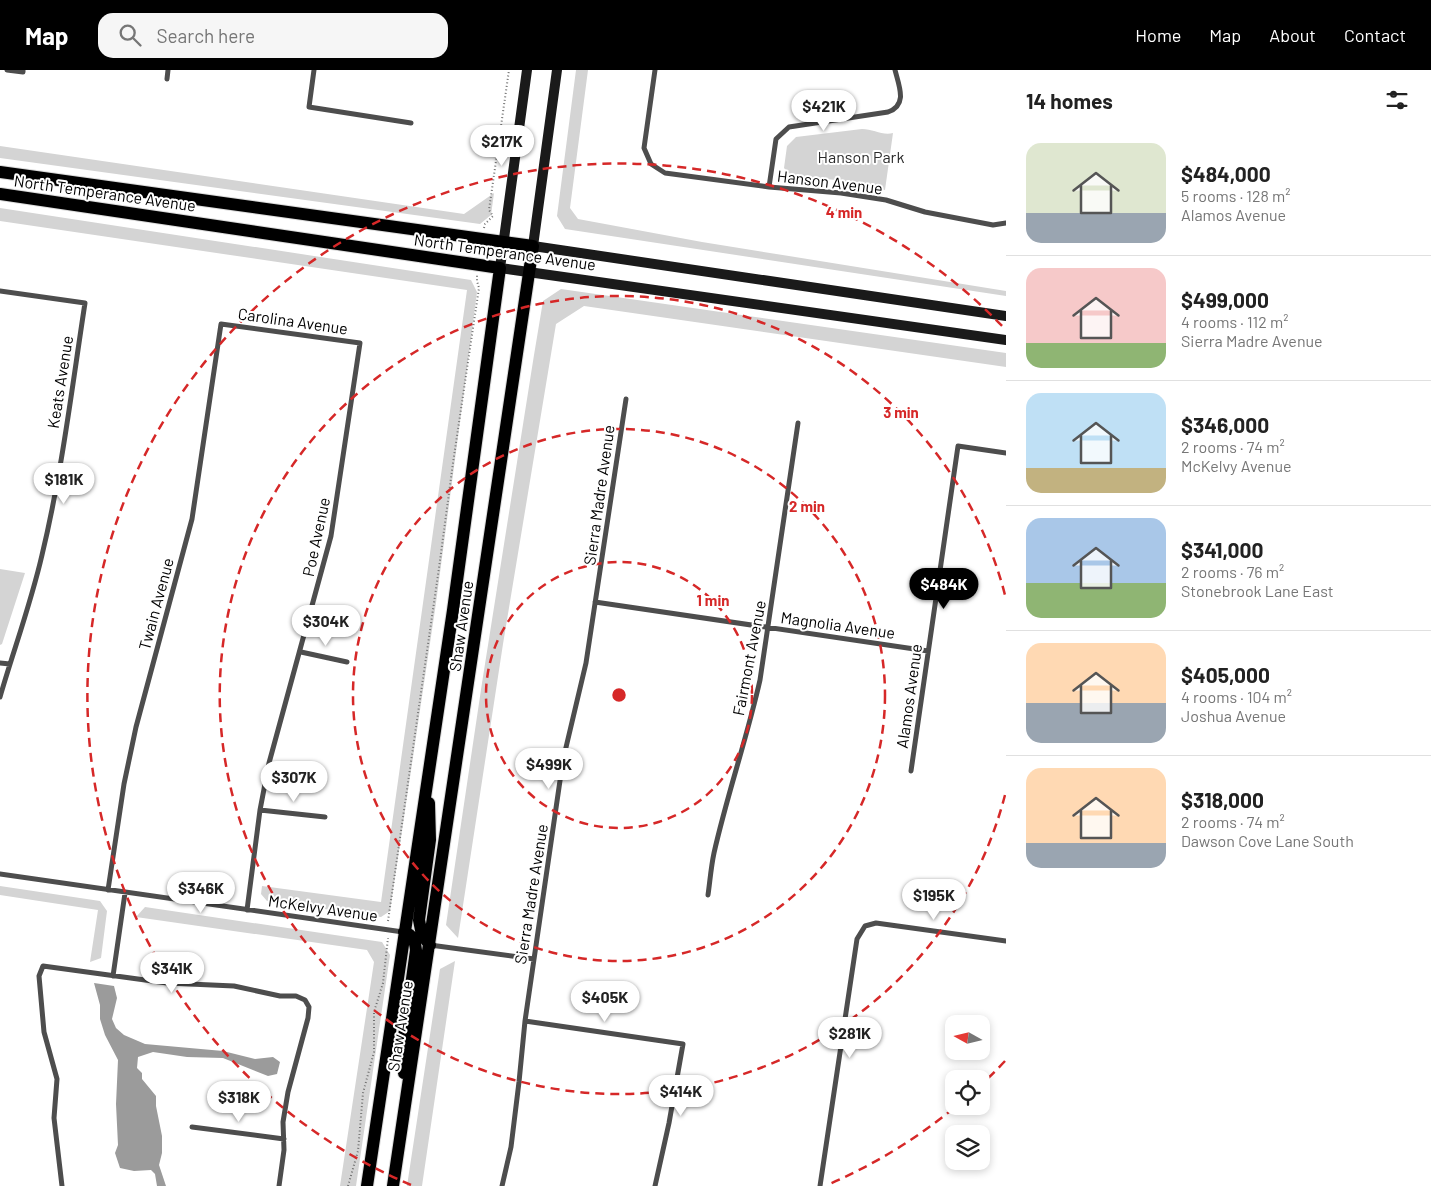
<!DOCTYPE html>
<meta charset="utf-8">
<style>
body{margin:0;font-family:Barlow,sans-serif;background:#f6f6f6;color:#222;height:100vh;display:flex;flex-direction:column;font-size:19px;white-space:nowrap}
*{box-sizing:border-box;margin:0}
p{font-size:16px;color:#767676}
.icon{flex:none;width:28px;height:28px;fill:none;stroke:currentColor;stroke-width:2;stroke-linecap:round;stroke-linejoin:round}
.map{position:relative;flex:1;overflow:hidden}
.details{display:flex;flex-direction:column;background:#fff;width:425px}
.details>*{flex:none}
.needle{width:32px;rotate:278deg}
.fabs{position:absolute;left:945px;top:945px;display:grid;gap:10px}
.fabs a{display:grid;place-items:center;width:45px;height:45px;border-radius:10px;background:#fff;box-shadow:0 2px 8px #0003;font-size:25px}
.price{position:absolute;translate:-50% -42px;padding:0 11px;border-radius:18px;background:#fff;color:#222;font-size:16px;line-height:32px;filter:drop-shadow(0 1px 2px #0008)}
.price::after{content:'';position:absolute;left:50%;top:30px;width:15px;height:11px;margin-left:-8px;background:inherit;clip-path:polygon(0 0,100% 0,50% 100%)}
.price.selected{background:#000;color:#fff}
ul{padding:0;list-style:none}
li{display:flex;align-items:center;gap:15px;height:125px;padding:0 20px}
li+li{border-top:1px solid #e0e0e0}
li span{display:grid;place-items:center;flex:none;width:140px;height:100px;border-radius:15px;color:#555}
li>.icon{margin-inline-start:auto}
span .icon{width:60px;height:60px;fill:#fffc;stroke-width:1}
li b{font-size:21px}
h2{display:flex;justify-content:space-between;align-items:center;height:60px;padding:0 20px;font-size:21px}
header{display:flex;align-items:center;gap:30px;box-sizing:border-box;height:70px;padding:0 25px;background:#000;color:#fff}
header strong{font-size:24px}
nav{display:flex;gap:28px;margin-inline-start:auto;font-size:18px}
.search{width:350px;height:45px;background:#f6f6f6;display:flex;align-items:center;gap:12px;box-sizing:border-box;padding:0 18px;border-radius:15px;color:#767676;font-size:19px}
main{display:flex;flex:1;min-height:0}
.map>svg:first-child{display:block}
.green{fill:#d4d4d4}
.water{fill:#9b9b9b}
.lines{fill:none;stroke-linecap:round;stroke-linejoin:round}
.primary-casing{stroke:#dbdbdb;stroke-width:14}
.path{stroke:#6f6f6f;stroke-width:2;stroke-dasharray:1 2.5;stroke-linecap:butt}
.minor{stroke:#4d4d4d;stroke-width:5}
.secondary{stroke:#1a1a1a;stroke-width:10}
.primary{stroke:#000;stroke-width:12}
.ring{fill:none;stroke:#d62828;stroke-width:2.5;stroke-dasharray:9 6}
.labels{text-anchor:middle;stroke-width:4;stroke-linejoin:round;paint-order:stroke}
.park-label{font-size:16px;fill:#2b2b2b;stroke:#fff}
.street-label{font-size:16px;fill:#000;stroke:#fff}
.centre{fill:#d62828;stroke:#fff;stroke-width:2.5}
.ring-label{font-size:15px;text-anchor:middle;font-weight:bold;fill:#d62828;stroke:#fff;stroke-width:4;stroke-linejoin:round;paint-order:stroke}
</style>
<header>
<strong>Map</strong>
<div class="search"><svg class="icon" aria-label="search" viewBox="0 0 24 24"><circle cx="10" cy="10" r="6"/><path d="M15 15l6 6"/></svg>Search here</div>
<nav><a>Home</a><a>Map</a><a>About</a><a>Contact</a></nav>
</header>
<main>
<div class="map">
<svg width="1006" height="1116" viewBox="0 0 1006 1116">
<rect width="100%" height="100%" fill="#fff"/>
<path class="green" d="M576,0h12l-18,138 8,11 124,23 304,49v5l-441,-67 -8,-13z
M862,59c11,0 21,7 31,4l-8,57 -49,-10 -45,-4 -7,-8 3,-22 9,-9z
M0,76l464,68 30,-21 -3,22 -11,9 -480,-66z
M0,138l471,72 6,12 -5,39 -36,272 -46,308 -9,6 -114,-16 -6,-7 1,-8 119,16 86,-612 -467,-69z
M561,219l445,64v14l-422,-61 -28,18 -53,320 -45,294 -12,-13 36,-242 52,-328 9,-54z
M0,499l25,4 -23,71 -2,1z
M0,816l100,15 7,10 -6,47 -11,4 8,-52 -98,-15z
M145,837l237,35 8,13 -34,231h-16l34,-224 -7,-12 -231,-33z
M455,891l-33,225h-15l33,-217z"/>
<path class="water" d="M94,913l20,3 3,12 -5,21 4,9 8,7 21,9 78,7 32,8 18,-2 7,5 -3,12 -9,2 -45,-18 -36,-1 -34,-5 -15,5 -1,11 5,5v6l14,17v10l6,30v17l-3,12 7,21h-9l-2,-12 -4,-4 -17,1 -14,-3 -5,-15 3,-8 -2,-41 2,-44 -13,-25 -5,-16v-14z"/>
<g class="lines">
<g class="primary-casing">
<path id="primary" d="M0,102l533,74 -140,940
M0,124l500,74 -47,342 -86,576
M429,733l1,37 -11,80 3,15 8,10
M404,1003l-1,-29 13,-94c-1,-9 -3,-15 -12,-18"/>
</g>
<path class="path" d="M484,158l1,-4 8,-8 -4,-6 20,-140
M388,851l51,-353 14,-105 26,-175 -2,-7v-6
M348,1116l10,-35 5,-58 11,-41v-40l9,-29 5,-45"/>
<path class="minor" d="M7,0l16,2v-2
M314,0l-5,37 102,16
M655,0l-11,78 7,16 14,9 104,14 72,6 45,7 39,12 68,13 13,-2
M167,9l1,-9
M769,117l7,-48 13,-12 99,-15c20,-7 11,-26 7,-42
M0,221l85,12c-13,84 -23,169 -43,252 -11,48 -28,94 -42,142
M595,532l333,49
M301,582l46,10
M0,593l10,1
M911,701l47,-325 48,7
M260,740l65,7
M0,804l403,58
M108,820l16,-106 12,-57 56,-208 29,-195 139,19 -29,193 -62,227 -9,47 -13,100
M708,825c2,-14 3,-28 6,-42 13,-58 33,-115 46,-173l38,-257
M430,875l104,14
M113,906l12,-83
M525,951l158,23 -14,79 -14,63
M192,1057l92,12
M62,1116l-8,-68 3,-39 -13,-47 -5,-56 4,-10 124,17 67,3 46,10h16l9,4 4,7 -1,11 -20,74 -5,30 1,28 -5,36
M502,1116l9,-39 8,-65 6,-61 38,-261 23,-97 40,-264
M820,1116l37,-247 8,-13 11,-3 130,18"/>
<path class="secondary" d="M527,0l-27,198 506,72
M557,0l-24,176 473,70"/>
<use href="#primary" class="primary"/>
</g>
<g class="ring">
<circle cx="619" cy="625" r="133"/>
<circle cx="619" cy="625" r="266"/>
<path d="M1005 725A399 399 0 1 1 1005 525"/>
<path d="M1005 991A532 532 0 0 1 982 1014M954 1038A532 532 0 0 1 827 1115M411 1115A532 532 0 1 1 1005 259"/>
</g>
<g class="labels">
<g class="park-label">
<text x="861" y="93">Hanson Park</text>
</g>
<g class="street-label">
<text transform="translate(830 112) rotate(7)" y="6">Hanson Avenue</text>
<text transform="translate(105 123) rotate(8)" y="6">North Temperance Avenue</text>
<text transform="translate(505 182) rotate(8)" y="6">North Temperance Avenue</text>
<text transform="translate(293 251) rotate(8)" y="6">Carolina Avenue</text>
<text transform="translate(60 312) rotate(-81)" y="6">Keats Avenue</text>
<text transform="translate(599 425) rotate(-82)" y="6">Sierra Madre Avenue</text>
<text transform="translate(316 467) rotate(-78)" y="6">Poe Avenue</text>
<text transform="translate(156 534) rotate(-75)" y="6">Twain Avenue</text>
<text transform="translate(838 555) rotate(8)" y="6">Magnolia Avenue</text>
<text transform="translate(461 556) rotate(-82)" y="6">Shaw Avenue</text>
<text transform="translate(749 588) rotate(-79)" y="6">Fairmont Avenue</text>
<text transform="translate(909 626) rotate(-82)" y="6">Alamos Avenue</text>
<text transform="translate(531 824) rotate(-81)" y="6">Sierra Madre Avenue</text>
<text transform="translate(323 838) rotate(8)" y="6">McKelvy Avenue</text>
<text transform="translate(400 956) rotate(-81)" y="6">Shaw Avenue</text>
</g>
</g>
<circle cx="619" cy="625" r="8" class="centre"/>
<g class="ring-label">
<text x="844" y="148">4 min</text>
<text x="901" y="348">3 min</text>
<text x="807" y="442">2 min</text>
<text x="713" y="536">1 min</text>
</g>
</svg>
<div class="fabs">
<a><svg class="needle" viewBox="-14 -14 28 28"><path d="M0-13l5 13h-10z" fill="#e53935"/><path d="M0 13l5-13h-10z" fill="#767676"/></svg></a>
<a><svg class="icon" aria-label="locate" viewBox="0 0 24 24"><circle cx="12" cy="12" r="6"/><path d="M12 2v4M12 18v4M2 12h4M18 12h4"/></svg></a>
<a><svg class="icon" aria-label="layers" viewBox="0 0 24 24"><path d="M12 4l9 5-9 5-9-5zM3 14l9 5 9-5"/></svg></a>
</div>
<b class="price" style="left:824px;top:62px">$421K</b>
<b class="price" style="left:502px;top:97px">$217K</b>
<b class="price" style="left:64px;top:435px">$181K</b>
<b class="price selected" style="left:944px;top:540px">$484K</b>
<b class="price" style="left:326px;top:577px">$304K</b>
<b class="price" style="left:549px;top:720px">$499K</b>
<b class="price" style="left:294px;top:733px">$307K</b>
<b class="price" style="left:201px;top:844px">$346K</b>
<b class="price" style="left:934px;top:851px">$195K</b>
<b class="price" style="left:172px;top:924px">$341K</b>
<b class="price" style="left:605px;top:953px">$405K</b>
<b class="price" style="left:850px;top:989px">$281K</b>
<b class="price" style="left:681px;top:1047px">$414K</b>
<b class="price" style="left:239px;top:1053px">$318K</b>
</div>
<section class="details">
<h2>14 homes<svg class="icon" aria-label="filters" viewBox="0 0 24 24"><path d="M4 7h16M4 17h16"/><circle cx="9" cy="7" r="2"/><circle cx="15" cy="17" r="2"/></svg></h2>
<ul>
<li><span style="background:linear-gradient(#dfe7d0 70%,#9aa5b1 0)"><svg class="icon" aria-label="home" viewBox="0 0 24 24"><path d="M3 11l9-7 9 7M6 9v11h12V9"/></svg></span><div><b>$484,000</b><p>5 rooms · 128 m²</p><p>Alamos Avenue</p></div></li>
<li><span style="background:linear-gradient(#f6c9c9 75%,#8fb573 0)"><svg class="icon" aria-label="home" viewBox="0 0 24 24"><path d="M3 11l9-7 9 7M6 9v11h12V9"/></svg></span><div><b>$499,000</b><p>4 rooms · 112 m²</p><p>Sierra Madre Avenue</p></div></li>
<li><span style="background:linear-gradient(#bfe0f5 75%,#c2b280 0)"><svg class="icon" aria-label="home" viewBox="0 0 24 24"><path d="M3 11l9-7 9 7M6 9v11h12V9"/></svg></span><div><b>$346,000</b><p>2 rooms · 74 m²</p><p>McKelvy Avenue</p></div></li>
<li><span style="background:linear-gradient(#a9c7e8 65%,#8fb573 0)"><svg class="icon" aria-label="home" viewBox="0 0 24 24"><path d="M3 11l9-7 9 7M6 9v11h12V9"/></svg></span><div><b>$341,000</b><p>2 rooms · 76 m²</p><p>Stonebrook Lane East</p></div></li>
<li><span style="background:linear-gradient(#ffd9b3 60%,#9aa5b1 0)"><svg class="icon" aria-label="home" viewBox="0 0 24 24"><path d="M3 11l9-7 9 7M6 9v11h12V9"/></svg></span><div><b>$405,000</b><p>4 rooms · 104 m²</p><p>Joshua Avenue</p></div></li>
<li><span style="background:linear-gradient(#ffd9b3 75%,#9aa5b1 0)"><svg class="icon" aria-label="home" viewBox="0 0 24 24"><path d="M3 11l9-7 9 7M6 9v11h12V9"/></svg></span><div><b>$318,000</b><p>2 rooms · 74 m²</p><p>Dawson Cove Lane South</p></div></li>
</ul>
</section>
</main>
